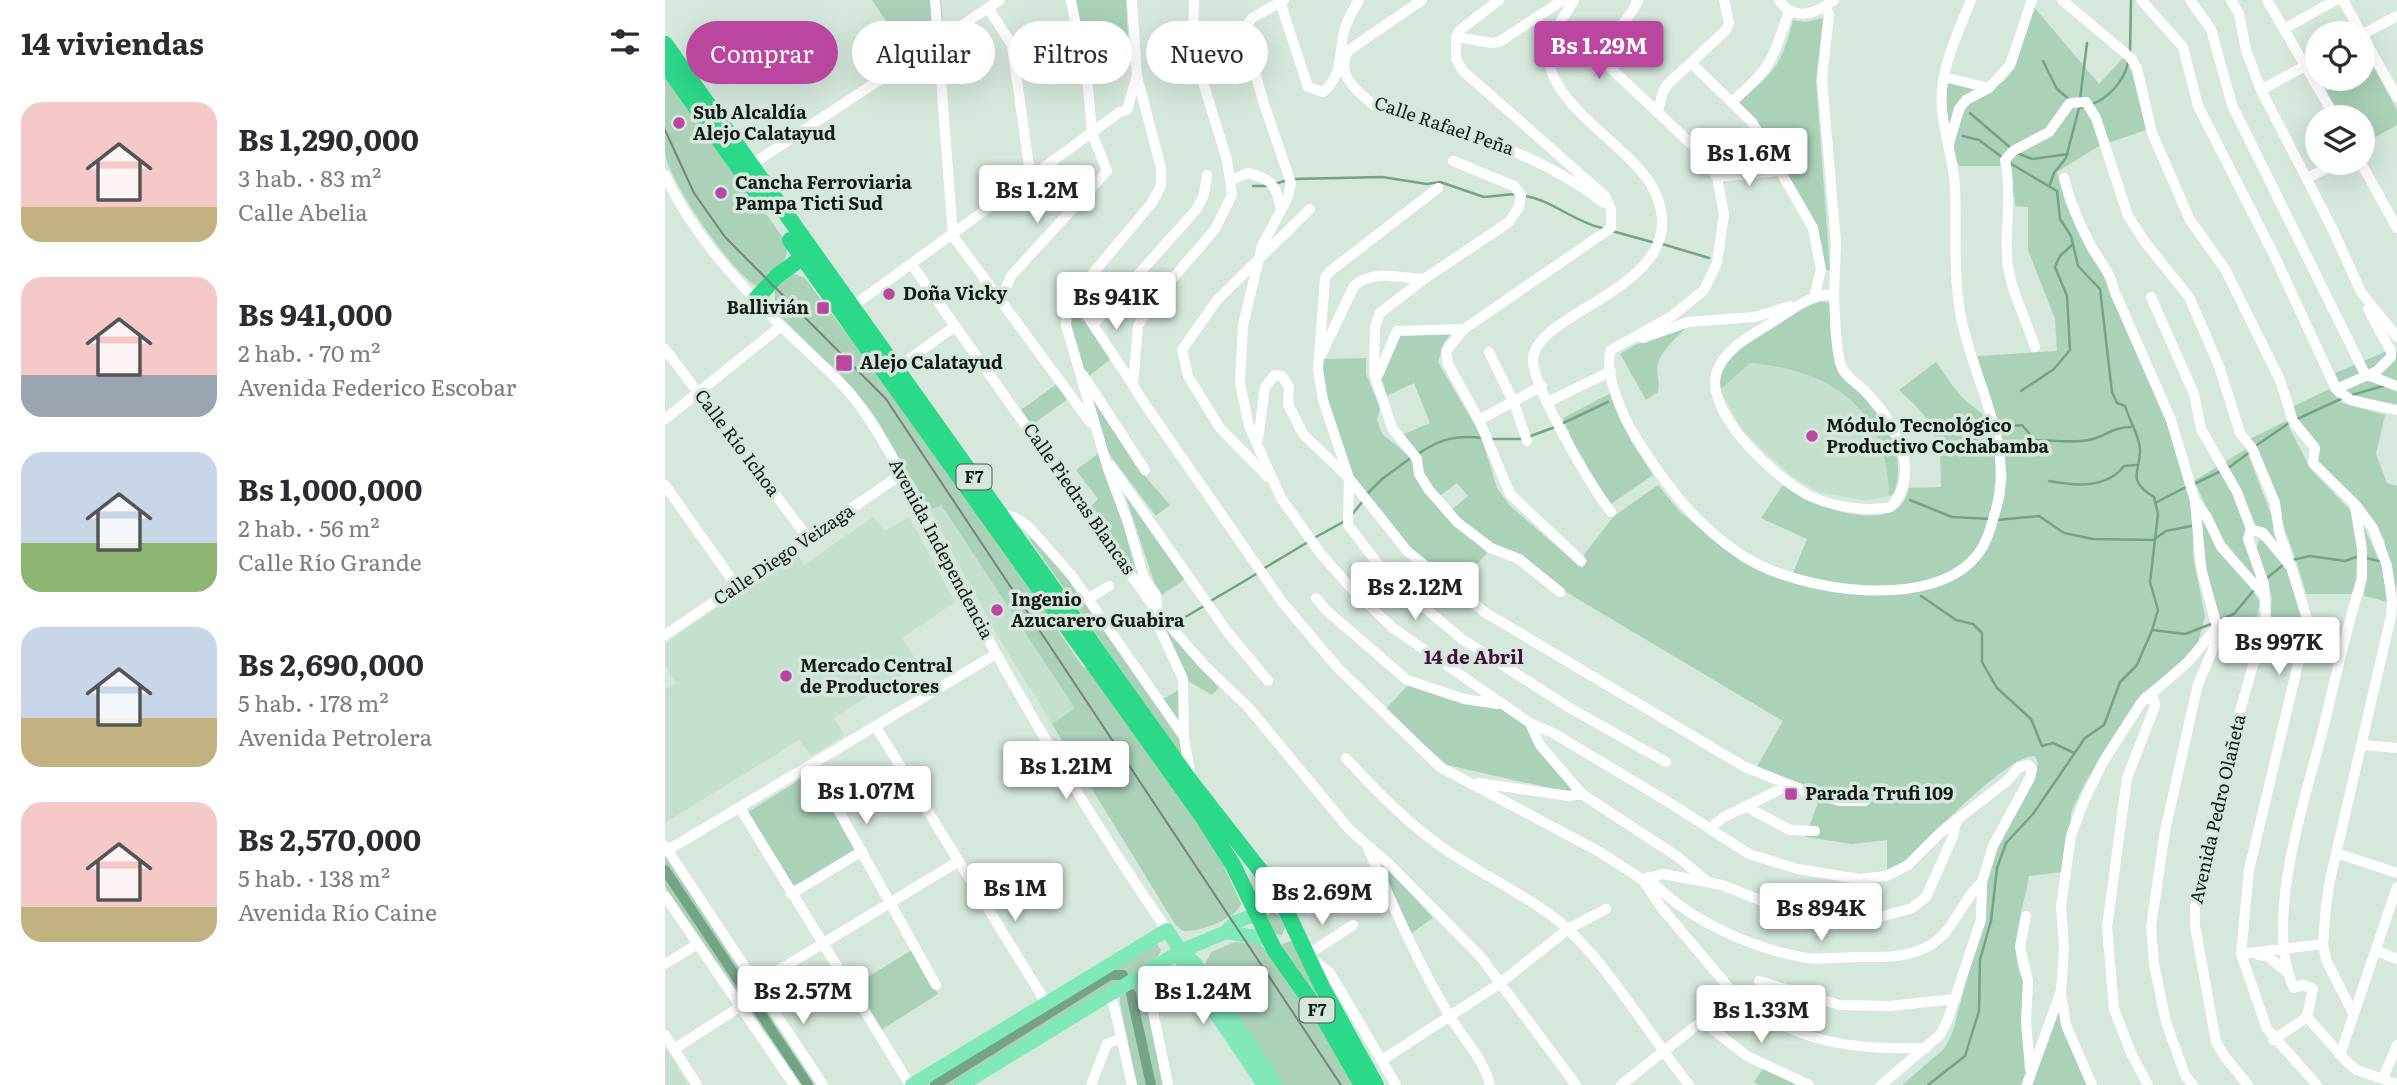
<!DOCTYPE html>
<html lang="es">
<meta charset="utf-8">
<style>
body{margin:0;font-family:Literata,serif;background:#f7f7f7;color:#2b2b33;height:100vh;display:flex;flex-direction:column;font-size:26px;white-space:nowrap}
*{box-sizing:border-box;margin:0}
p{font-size:23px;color:#7c7c81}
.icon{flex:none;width:38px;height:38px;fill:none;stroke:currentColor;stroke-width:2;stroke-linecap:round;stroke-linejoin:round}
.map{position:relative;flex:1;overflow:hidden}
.side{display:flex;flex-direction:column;background:#fff;width:665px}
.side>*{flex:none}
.guide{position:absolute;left:21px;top:21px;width:665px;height:63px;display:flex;gap:14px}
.tools{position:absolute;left:1640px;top:21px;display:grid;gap:14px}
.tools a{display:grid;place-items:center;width:70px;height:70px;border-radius:50%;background:#fff;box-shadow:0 7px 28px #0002;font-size:35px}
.price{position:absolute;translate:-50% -60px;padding:0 16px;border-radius:7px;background:#fff;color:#222;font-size:23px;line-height:46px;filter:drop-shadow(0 2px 4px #0008)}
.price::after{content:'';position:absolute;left:50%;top:42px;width:21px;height:16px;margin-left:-10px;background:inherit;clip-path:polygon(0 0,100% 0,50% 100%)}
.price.current{background:#ba46a0;color:#fff}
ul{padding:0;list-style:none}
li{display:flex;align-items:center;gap:21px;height:175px;padding:0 21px}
li span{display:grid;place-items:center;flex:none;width:196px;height:140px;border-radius:21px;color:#555}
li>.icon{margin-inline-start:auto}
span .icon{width:84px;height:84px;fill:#fffc;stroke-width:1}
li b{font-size:30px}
h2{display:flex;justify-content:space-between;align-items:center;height:84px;padding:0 21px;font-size:30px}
.chip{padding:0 24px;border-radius:32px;background:#fff;box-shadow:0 7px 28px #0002;font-size:24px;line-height:63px}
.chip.current{background:#ba46a0;color:#fff}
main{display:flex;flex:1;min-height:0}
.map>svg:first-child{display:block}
.built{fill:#c5e0cf}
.green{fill:#abd1b9}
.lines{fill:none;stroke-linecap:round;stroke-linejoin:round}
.stream{stroke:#74a387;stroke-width:2.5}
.canal{stroke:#74a387;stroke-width:10}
.minor{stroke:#fff;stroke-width:10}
.major{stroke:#80e8b9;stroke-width:14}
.highway{stroke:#2cd88a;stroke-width:16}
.tram{stroke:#77847c;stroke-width:2}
.poi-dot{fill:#ba46a0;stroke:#d5e8db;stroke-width:2.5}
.labels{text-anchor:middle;stroke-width:7;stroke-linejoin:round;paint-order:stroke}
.shield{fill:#d5e8db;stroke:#4f5952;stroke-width:2}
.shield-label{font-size:16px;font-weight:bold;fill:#151c18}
.poi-label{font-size:18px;font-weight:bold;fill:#151c18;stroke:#d5e8db;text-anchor:start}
.street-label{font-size:18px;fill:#151c18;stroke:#d5e8db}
.neighbourhood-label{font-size:19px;font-weight:bold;fill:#47103c;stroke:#d5e8db}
</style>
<main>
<section class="side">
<h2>14 viviendas<svg class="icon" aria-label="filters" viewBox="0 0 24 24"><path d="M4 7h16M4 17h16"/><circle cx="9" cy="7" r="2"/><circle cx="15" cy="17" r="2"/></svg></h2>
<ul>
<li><span style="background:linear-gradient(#f6c9c9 75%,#c2b280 0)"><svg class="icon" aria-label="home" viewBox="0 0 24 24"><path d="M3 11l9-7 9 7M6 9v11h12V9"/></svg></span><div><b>Bs 1,290,000</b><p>3 hab. · 83 m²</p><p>Calle Abelia</p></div></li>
<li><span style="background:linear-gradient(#f6c9c9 70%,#9aa5b1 0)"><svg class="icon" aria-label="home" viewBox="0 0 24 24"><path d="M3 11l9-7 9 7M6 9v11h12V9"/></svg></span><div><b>Bs 941,000</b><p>2 hab. · 70 m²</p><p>Avenida Federico Escobar</p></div></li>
<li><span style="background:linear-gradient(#c9d6e8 65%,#8fb573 0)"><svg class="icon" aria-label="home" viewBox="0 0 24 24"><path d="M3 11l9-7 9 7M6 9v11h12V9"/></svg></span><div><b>Bs 1,000,000</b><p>2 hab. · 56 m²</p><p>Calle Río Grande</p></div></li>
<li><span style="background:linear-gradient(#c9d6e8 65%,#c2b280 0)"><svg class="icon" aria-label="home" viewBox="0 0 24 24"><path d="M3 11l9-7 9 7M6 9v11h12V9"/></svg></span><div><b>Bs 2,690,000</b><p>5 hab. · 178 m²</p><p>Avenida Petrolera</p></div></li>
<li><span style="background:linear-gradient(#f6c9c9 75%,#c2b280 0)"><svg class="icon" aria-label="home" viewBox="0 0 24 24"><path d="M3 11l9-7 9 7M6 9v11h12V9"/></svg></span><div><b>Bs 2,570,000</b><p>5 hab. · 138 m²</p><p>Avenida Río Caine</p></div></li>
</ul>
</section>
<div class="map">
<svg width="1732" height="1085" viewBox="0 0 1732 1085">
<rect width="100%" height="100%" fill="#d5e8db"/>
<path class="built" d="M1085,363l28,2 32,9 30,15 11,10 14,16 14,26 9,27 1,28 -23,5 -48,-9 -27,-16 -48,-45 -23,-41z
M275,505l136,203 -24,16 -55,-89 -67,-125z
M208,517l12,14 24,-14 46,85 -53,36 17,27 -86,53 12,17 -34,21 -12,-16 -134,83v-133l11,-7 -11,-17v-22l131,-92 8,13z
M0,1048l10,15 13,22h-23z"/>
<path class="green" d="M207,0h69l2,29 -35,24z
M409,0h52l3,55 -41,25z
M1369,7l65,77 25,-27 8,15 14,58 -47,16 -42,26 9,32 39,69 59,137 29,100v46l12,60 -7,27 -23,25 -34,26 -55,87 -14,29 -10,62 -33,4c-5,31 -22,75 -6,105l4,88 -6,16h-119l42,-36 8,-15 24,-88 10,-74 12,-33 37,-63 3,-13 -3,-7c-26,-3 -115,91 -136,112l-12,4v-32l-35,4 -46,-7 15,-44 -65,-25 27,-47 -217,-129 -78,-51 -38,-30 18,-15 -11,-13 -19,14 -36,-62 28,-12 -16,-40 -28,13 -5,-17 19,-45 52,-1 -8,9 -6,20 43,74 16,52 12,17 73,63 5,-7 -4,-5 31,-40 44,-31 22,27 61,49 50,21 68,11 94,-15 19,-11 11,-12 21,-56 3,-24 -7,-42 -23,-77 80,-5 -2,-32 -27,-69v-43l-13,-1v-9l-9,1 -4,-32h-43l-7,-19 14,-41 38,-25 11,-13z
M1158,18l-7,63 14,189h-4l-5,-27 -61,-118 -22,-24c36,-27 44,-36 55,-81l12,2z
M1709,68l23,42v15l-34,19v-27h-22l-15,-26 26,-12h11v-6z
M0,73l121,169c6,20 -14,32 -28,45 -25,-12 -87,-103 -93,-132 0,-25 0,-56 0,-82z
M1282,80l31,9 -23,16 -7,23 -3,-21z
M130,274l10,4 37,50 8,3 204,286v8l29,42 9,3 125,181 24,53c-6,16 -42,28 -58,27l-8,-7 -123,-200 23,-16 -134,-203 -11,5 -54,-92 -24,-31 -77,-76v-20l13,-16z
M1153,301l12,2 5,61 4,8c32,32 72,72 55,121l-5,3c-1,-87 -57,-126 -139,-133l-30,27c-7,-38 68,-74 98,-89z
M411,309l36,49 -23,18c-15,-17 -20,-44 -17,-66z
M1021,328c-9,9 -25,23 -28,36 -2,9 2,17 0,28l-12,8 -26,-46 15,-9z
M1729,348l3,2v58l-53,-16 -9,-19z
M701,358v16l14,34 -3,12 5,14 28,22 13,35 64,62 -31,35 -47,-38 -59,-77 -20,-55 -9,-49 2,-10z
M1271,362c8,11 16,24 25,34 8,9 22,16 28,26 9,16 10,62 6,80 -5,16 -9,35 -20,49 -40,54 -128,37 -182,22l14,-34 -46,-21 22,-33c24,17 88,45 116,22 5,-4 8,-12 10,-19l32,-1c1,-49 -6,-65 -42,-97z
M420,382l53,86 32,37 -14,11 -49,-65z
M393,383l11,15 -37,27 -11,-15z
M1664,389l13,14 43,12 -9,39 11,29 10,3v97l-3,14 -10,-58 -11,-19 -59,-61 -22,-52z
M946,393l20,48 22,34 -45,31 -29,-50 -16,-38z
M1621,421l24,47 40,42 8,30 -3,54h-49c-14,-53 -37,-103 -56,-155z
M1581,449l40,105 -21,-26 -7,-2 -14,6 13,49 -37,-45 -26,-55z
M438,450l49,151 -62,-94 8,-8 -22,-29z
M452,470l74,105 -32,22z
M1536,518c18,35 40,52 59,84l-11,57 -33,-7 7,-27 -15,-44z
M1696,521l21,46 6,35 -24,-6 2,-21z
M363,537c21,7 138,171 151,199 3,6 2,15 3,21z
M1594,540l6,2 23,29 17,50 -35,-1 2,-22 -15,-51z
M496,621l58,67 -7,7 -24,-14z
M743,685l89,21 28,19 7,15 41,49 -5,3 -121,-27 -62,-55z
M515,689v33l-17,-23z
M142,775h5l44,75 -60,35h-4l-44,-73z
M0,856l3,4 147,225h-13l-137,-198z
M717,862l51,56 -23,16 -31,-70z
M608,912l5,2 7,13 -3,8 -7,-1 -8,-18z
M628,940l24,57 39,57 -78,-108z
M570,942l25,2 4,4 71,102 19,35h-72l-77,-120 6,-13z
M491,943l5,7 -3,7 -206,128h-30z
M247,950l26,44 -57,36 -28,-44z
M471,986l8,9 19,90h-26l-17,-82v-7z
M1394,1007l28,78h-55z
M1100,1066l32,19h-39l-4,-3z"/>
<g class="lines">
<path class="stream" d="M1465,53l1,-53
M1378,61l14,28 12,10
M1415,99l7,-56
M1425,105c18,-6 34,-24 38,-42
M1305,113l42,36
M1298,136l16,4 24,18
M1352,153l15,6 36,-5
M629,179l88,-2 45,7 13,-2 44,15 31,-3
M609,184l14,-4
M1385,184l4,-11 12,-15 13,-50 5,-1
M588,186h14
M860,196c27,4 49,26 77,32
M947,231l40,11
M994,243l50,15
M1356,391l33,-22 16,-19 -3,-54 -12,-29 5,-11 12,-11
M1687,395l31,-9
M1630,420l48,-22
M896,424l47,-22
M1332,428l25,-3 13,15c18,0 41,4 58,-1 17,-5 17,-11 38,-12
M863,437l27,-10
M825,439h32
M1308,440l17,-11
M1589,447l35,-24
M753,454c23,-16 39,-19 65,-16
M1562,469l23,-17
M1384,481c27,5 57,8 75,-15l12,-1
M1527,485l29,-14
M701,495l16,-16 30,-22
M1245,500l42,17 39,2
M1490,503l31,-16
M685,517l13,-16
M1332,520l42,-4 25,17 29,6 60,1 13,-9 25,-5
M649,538l31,-17
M1701,558l17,4
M1627,560l18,-4 35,5 14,-5
M598,569l45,-27
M1602,578l16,-13
M1256,596l35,24 17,4 9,9v29l15,26 34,31 11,27 11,-3 21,10
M544,602l49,-29
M1552,621l17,-7 20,-24
M510,623l29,-17
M1487,630l33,4 26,-10
M1263,1085l37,-29 14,-45 1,-51 11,-39 6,-53 9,-25 27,-29 52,-76 19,-13 16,-43 17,-17 15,-35 6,-20 -8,-28 8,-68 -4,-17c-29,-17 -13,-27 -14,-48 -1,-14 -11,-30 -15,-43l-8,-3 -5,-11 -12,-103 -22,-23 -7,-30 -11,-17 -3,-28 -49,-29"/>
<path class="canal" d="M0,870l143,215
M466,994l20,91
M270,1085l175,-110h13"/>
<path class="minor" d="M270,0l18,236 137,186
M467,0l5,76 24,92v18l-10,18 -77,92 -7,13 -1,16 42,144 20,54 16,55 12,17 3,32 24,52 1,58 7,42
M529,0l-1,39 9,40 25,81 5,35 -17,34 -63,74 -14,23 -5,59 7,12 142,205 56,66 102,99 158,84 45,29 18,27 74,88 -114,90
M619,0l-32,18 -9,13 21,73 27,79 -3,14 -26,49 -19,79 -3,58 9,43 32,72 40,56 28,32 44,42 137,95 23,10 117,70 79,51 49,15 61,10 27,-3 22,-11 33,-33 66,-51 12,-14 9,-2 4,4 -2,9 -37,68 -11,36 -1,38 -33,99 -8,16 -59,50
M757,0l-73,50c-15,23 7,41 26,56 83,27 158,42 229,97
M909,0c-8,13 -18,27 -23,42 -18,57 82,102 104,150 44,96 -126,118 -122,170 3,31 58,124 78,150
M973,0c-8,22 -32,35 -38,58l105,99 12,20 7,37 -7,49 -13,27 -32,26 -61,34c-8,22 12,67 24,86 29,47 60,89 108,120 53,35 195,58 237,-5 7,-10 11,-23 14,-35 24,-73 -22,-133 -34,-204 -7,-42 -3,-82 -5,-124 -1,-28 -11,-52 -13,-79 -4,-36 16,-76 29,-109
M1114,0c14,22 37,14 55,0
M1397,0l69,58 6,11 15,64 38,87 35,49 55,111 13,41 22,27 -2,15 42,41 18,24 14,38 5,35 -1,15 -61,264 -4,26 -3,38 3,16 27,53
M1476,0l42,47 15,59 76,149 62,134 15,11 46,10
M1525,0l21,29 21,76 133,269 32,12
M1566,0l8,14 7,36 15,40 72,140 28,62 36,45
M1602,0l68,117
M1678,0l18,33
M615,2l28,85 15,5c19,-16 16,-34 20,-56 2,-13 9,-25 16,-36
M1161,6l3,9 -7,64 14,164 -2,52
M323,8l24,37 19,135
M1619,29l52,-29
M1698,34l34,-18
M791,37v22l7,12 142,125 6,13v19l-147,101 -18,22 2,13 31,56 31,74 71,67
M791,37l36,6 7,-1 64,-42
M791,37l4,-7 39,-30
M1698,37l34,60
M1026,63l61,59 61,106 8,42 -7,27
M1279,77l45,11
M1596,90l44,-24
M1068,101c41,-36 38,-40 56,-89
M462,110l10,-34
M993,111l5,-20 5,-7 58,-54 3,-7 -5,-23
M1284,144l10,-35 7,-9 23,-12 21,-23 22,-65
M788,161l61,25 7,9 -2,12 -10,15 -85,57 -44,34 -5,14 -1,46 18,55 25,31 2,15 10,16 28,32 34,26 28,11 41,33
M1696,163l36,65
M86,165l249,-165
M0,175c27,58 71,106 116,151 29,29 61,53 84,87 51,77 86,162 132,242 52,93 109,187 170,275
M1052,177l62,-6
M1399,178c6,24 15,46 27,68 8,15 20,27 23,44l57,130 24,81 6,67 16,59 -3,20 -16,37 -33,147 -14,96 3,37 12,58 19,53 8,10
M1642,178l30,-15
M566,180l17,-7c22,5 30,13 32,35
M773,188l-109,84 -4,6 -7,91 5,31 26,78 -1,47 41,53 73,61 108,69 96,54
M247,265l244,345 48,55 44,42 102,123 40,35 90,91 96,129
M1159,295h10c1,17 1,61 9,75 5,8 16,15 23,22 28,29 57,79 25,115 -25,5 -56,0 -79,-10 -33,-15 -110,-85 -95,-126 9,-23 32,-34 51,-46 18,-11 36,-26 56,-30z
M409,296l59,89
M1486,297l43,97 7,35 36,63 14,37
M336,299l10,-23 96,-105 -15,-38 -4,-46 -17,-87
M188,306l267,-194 7,-2
M428,325l103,-115 8,-15 3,-20
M978,338l45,-16 67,-5 35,-11
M1370,347c-9,-28 -26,-59 -28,-89 -2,-33 5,-64 -2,-98l8,-9 36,-19 21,-29 16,-1 10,16 32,98 17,26 44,55 30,69 21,67 12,15 23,55 4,29 12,35
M0,349l143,189
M824,352l25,51 13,38
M656,355l33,-69c19,-17 47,-8 70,-7
M232,368l58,-42
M418,375l62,95
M713,375l19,-44 67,-2
M1671,389l41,-18 14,-14v-6l-23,-42
M883,402l63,-31
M0,419l116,-93
M814,420l63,-34
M593,440l7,-53 10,-12 7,1 7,11 -1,17 15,30 46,44 59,74 78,61 259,154 71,28 24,6h25
M446,466l115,164 42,51
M603,477l-48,-49 -32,-52 -6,-26 35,-50 93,-91
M0,485l72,102
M1530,501l12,16 14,30 44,49
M1690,506l7,43v29c-16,51 -27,103 -40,155 -17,67 -59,190 -28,255l9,-3 10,4 -6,28 40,45 10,8 40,14
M336,514l13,3 14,9 44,50 112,161
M1586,529l12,4 28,34 17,55 -59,248 -8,84 26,75 50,56
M651,598l10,12 81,70 57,19 34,5
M423,599l21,-13
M0,635l237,-161
M1481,698l8,2 1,6 -28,72 -20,149 7,82 17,44 17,32
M211,727l169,274
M1697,745l35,3
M681,758c28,31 58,62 93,87 37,27 81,46 117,74 47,37 94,117 133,166
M148,765l123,220
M814,783l90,13 13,-2 -42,-49 -10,-22
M917,794l96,63 30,25
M1080,806l45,24 25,1
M75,808l170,277
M1045,828l14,-11 65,-32
M0,846l158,239
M703,848c25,57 49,114 81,167 14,24 34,42 41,70
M3,850l328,-196
M1671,853l61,20
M983,877c37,42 104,72 159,81 18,2 35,-1 53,-1 26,0 50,1 72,-13 23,-15 30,-44 50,-62
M980,879l18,-5 59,11 65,26 54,7 39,-1 32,-9 14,-11 26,-58 5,-20
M126,894l71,-43
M0,896l129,189
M1361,916l-6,31 8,34 -2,41 4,47
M688,925l-46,30 23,18 66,112
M1712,951l20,8
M1576,954l82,-10
M1593,955l9,1 19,15
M0,964l31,-19
M480,972l23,113
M1094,981l81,24 50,1 65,-7
M91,984l203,-123
M443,994l6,12 18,79
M1396,994l5,31 26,60
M1070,995c62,48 114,55 191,53
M1037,1021l45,35 62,29
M0,1035l32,50
M1608,1040l34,-23
M9,1049l67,-43
M1675,1055l57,-168
M717,1060l117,-76 69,-55 38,-20
M1718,1078l14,-33
M426,1085l16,-41 14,-6
M1362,1085l34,-94 3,-43 -3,-42 10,-70 12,-33 20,-41 38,-59 48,-42 28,-34
M1583,1085l-23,-28 -9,-15 -21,-116v-18l39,-176 32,-112 -2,-36 -16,-45 3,-10"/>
<path class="major" d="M561,932l42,7
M516,952l2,13 81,120
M247,1085l255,-155 14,21 14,12 81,122
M296,1085l220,-134 45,-19 9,-10 20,-7"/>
<path class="highway" d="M0,44l526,738 87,111 44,94 54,98
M0,64l96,135
M125,240l412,576 31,49 42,86 52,73 35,61
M91,299l21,-23 26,-19"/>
<path class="tram" d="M0,130l29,63 31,44 161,162 455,686"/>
</g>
<g class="poi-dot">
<circle cx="14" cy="123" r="7"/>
<circle cx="56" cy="193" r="7"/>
<circle cx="224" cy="294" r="7"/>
<rect x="151" y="301" width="14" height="14" rx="3.5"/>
<rect x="170" y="354" width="18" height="18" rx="3.5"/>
<circle cx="1147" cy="436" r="7"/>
<circle cx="332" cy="610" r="7"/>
<circle cx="121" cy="676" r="7"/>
<rect x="1119" y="787" width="14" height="14" rx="3.5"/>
</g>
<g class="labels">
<g class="shield">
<rect x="291.5" y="464.5" width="35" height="25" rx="5"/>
<rect x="634.5" y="997.5" width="35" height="25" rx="5"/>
</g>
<g class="shield-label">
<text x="309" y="483">F7</text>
<text x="652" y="1016">F7</text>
</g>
<g class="poi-label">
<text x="28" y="119">Sub Alcaldía<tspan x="28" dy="21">Alejo Calatayud</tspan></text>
<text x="70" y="189">Cancha Ferroviaria<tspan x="70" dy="21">Pampa Ticti Sud</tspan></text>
<text x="238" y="300">Doña Vicky</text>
<text x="144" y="314" text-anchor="end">Ballivián</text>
<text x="195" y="369">Alejo Calatayud</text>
<text x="1161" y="432">Módulo Tecnológico<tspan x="1161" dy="21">Productivo Cochabamba</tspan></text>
<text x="346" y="606">Ingenio<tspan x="346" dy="21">Azucarero Guabira</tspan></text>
<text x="135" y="672">Mercado Central<tspan x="135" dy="21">de Productores</tspan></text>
<text x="1140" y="800">Parada Trufi 109</text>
</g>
<g class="street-label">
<text transform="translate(779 126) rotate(19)" y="6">Calle Rafael Peña</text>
<text transform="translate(72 443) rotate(53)" y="6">Calle Río Ichoa</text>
<text transform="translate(414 499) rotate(55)" y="6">Calle Piedras Blancas</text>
<text transform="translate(276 549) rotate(62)" y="6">Avenida Independencia</text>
<text transform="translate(119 555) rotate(-34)" y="6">Calle Diego Veizaga</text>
<text transform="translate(1553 809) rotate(-77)" y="6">Avenida Pedro Olañeta</text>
</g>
<g class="neighbourhood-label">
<text x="809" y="664">14 de Abril</text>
</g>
</g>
</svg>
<div class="tools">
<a><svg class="icon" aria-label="locate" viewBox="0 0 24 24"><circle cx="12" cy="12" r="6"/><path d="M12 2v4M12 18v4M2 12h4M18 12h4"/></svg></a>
<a><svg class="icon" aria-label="layers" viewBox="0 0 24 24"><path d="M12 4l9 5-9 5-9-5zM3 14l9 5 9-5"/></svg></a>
</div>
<b class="price current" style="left:934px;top:81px">Bs 1.29M</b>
<b class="price" style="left:1084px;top:188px">Bs 1.6M</b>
<b class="price" style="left:372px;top:225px">Bs 1.2M</b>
<b class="price" style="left:451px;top:332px">Bs 941K</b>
<b class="price" style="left:750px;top:622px">Bs 2.12M</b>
<b class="price" style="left:1614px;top:677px">Bs 997K</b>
<b class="price" style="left:401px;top:801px">Bs 1.21M</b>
<b class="price" style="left:201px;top:826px">Bs 1.07M</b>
<b class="price" style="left:350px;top:923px">Bs 1M</b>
<b class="price" style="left:657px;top:927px">Bs 2.69M</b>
<b class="price" style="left:1156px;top:943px">Bs 894K</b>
<b class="price" style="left:138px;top:1026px">Bs 2.57M</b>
<b class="price" style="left:538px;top:1026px">Bs 1.24M</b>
<b class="price" style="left:1096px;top:1045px">Bs 1.33M</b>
<div class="guide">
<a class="chip current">Comprar</a>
<a class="chip">Alquilar</a>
<a class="chip">Filtros</a>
<a class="chip">Nuevo</a>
</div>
</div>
</main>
